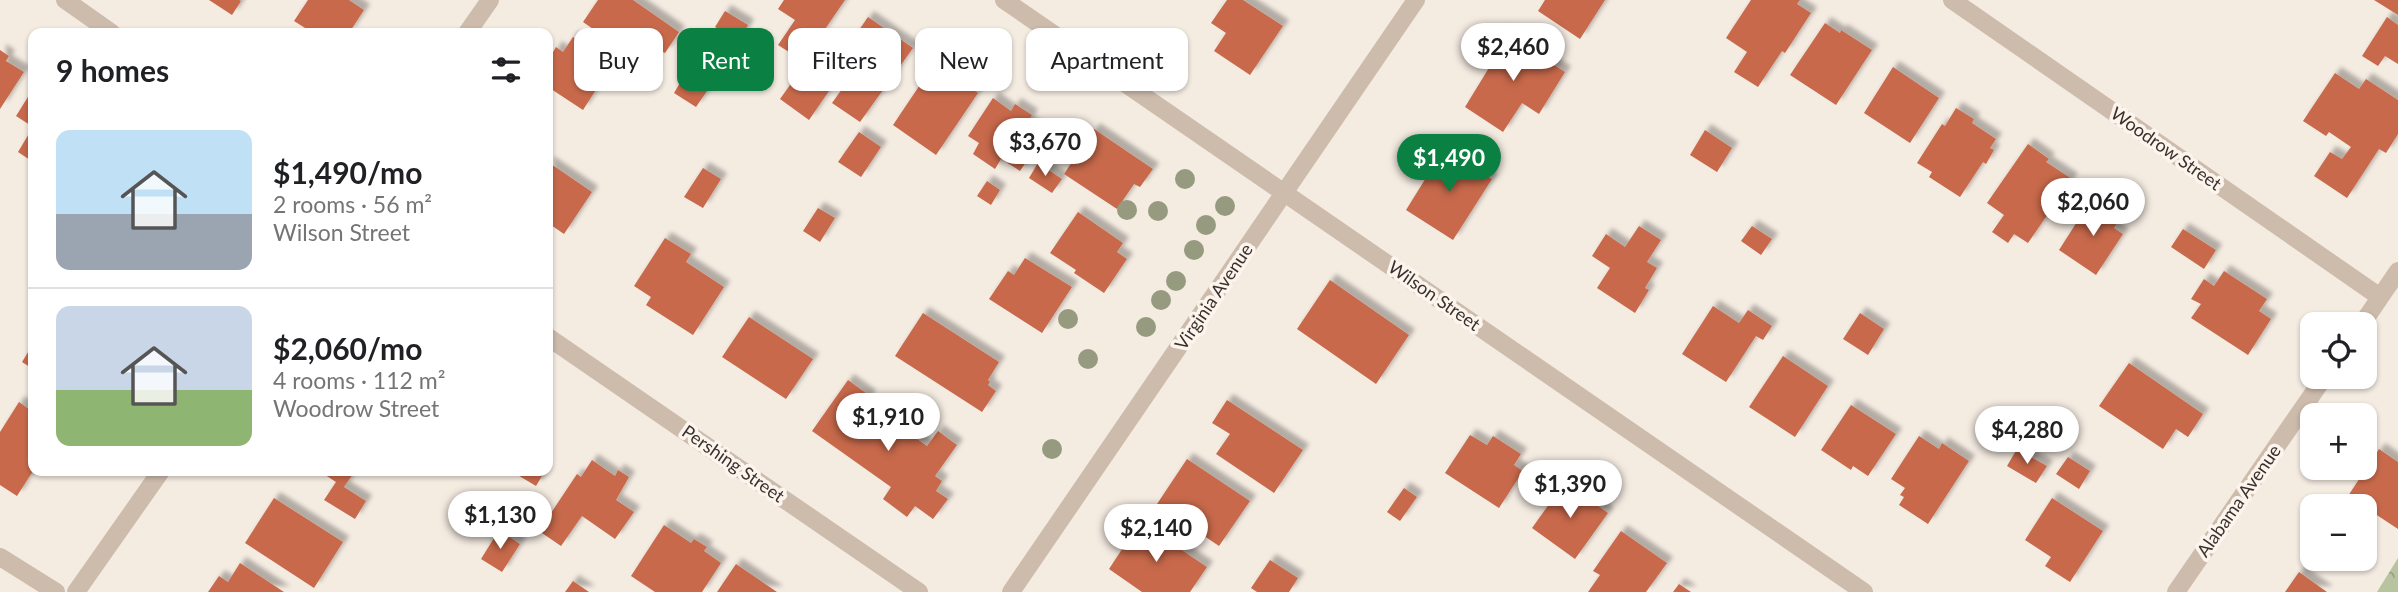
<!DOCTYPE html>
<meta charset="utf-8">
<style>
body{margin:0;font-family:Lato,sans-serif;background:#f6f6f6;color:#202124;height:100vh;display:flex;flex-direction:column;font-size:26px;white-space:nowrap}
*{box-sizing:border-box;margin:0}
p{font-size:23px;color:#757577}
.icon{flex:none;width:38px;height:38px;fill:none;stroke:currentColor;stroke-width:2;stroke-linecap:round;stroke-linejoin:round}
.map{position:relative;flex:1;overflow:hidden}
.side{position:absolute;left:28px;top:28px;width:525px;height:448px;display:flex;flex-direction:column;background:#fff;border-radius:14px;box-shadow:0 2px 5px #0004}
.side>*{flex:none}
.top-card{position:absolute;left:574px;top:28px;width:665px;height:63px;display:flex;gap:14px}
.buttons{position:absolute;left:2300px;top:312px;display:grid;gap:14px}
.buttons a{display:grid;place-items:center;width:77px;height:77px;border-radius:14px;background:#fff;box-shadow:0 2px 5px #0004;font-size:35px}
.price{position:absolute;translate:-50% -60px;padding:0 16px;border-radius:24px;background:#fff;color:#222;font-size:23px;line-height:46px;filter:drop-shadow(0 2px 4px #0008)}
.price::after{content:'';position:absolute;left:50%;top:42px;width:21px;height:16px;margin-left:-10px;background:inherit;clip-path:polygon(0 0,100% 0,50% 100%)}
.price.current{background:#0b8043;color:#fff}
ul{padding:0;list-style:none}
li{display:flex;align-items:center;gap:21px;height:175px;padding:0 28px}
li+li{border-top:2px solid #e0e0e0}
li span{display:grid;place-items:center;flex:none;width:196px;height:140px;border-radius:14px;color:#555}
li>.icon{margin-inline-start:auto}
span .icon{width:84px;height:84px;fill:#fffc;stroke-width:1}
li b{font-size:30px}
h2{display:flex;justify-content:space-between;align-items:center;height:84px;padding:0 28px;font-size:30px}
.chip{padding:0 24px;border-radius:14px;background:#fff;box-shadow:0 2px 5px #0004;font-size:24px;line-height:63px}
.chip.current{background:#0b8043;color:#fff}
.map>svg:first-child{display:block}
.forest{fill:url(#forest-crowns)}
.building{fill:#c8694b;filter:url(#shadow)}
.lines{fill:none;stroke-linecap:round;stroke-linejoin:round}
.minor{stroke:#cdbbac;stroke-width:18}
.tree{fill:#969b7f}
.labels{text-anchor:middle;stroke-width:7;stroke-linejoin:round;paint-order:stroke}
.street-label{font-size:18px;fill:#3b302b;stroke:#fbf5ee}
</style>
<div class="map">
<svg width="2398" height="592" viewBox="0 0 2398 592">
<defs>
<pattern id="forest-crowns" width="20" height="18" patternUnits="userSpaceOnUse" patternTransform="scale(1.75)"><rect width="20" height="18" fill="#b8c4a0"/><path d="M2 6a3 3 0 1 1 6 0M12 15a3 3 0 1 1 6 0" fill="none" stroke="#97a083"/></pattern>
<filter id="shadow"><feDropShadow dx="6" dy="-6" stdDeviation="2" flood-color="#0004"/></filter>
</defs>
<rect width="100%" height="100%" fill="#f4ebe1"/>
<path class="forest" d="M2398,558v34h-21z"/>
<path class="building" d="M209,0h30l2,1 -9,14z
M308,0h41l15,10 -15,23h-36l-19,-12z
M598,0h35l46,32 -14,21 -4,-2 -12,17 -66,-46z
M784,0h61l-42,61 -25,-16 17,-25 -17,-11z
M1227,0h16l40,26 -33,49 -36,-24 12,-18 -15,-10z
M1545,0h60l-25,39 -42,-28z
M1751,0h49l-3,4 14,9 -26,40 -3,-2 -24,36 -24,-15 13,-20 -21,-14z
M2374,0h24v15z
M725,11l23,14 -9,16 -24,-14z
M868,17l45,31 -53,74 -28,-19 23,-32 -16,-12z
M2387,17l11,8v39l-13,-8 -7,10 -16,-10z
M1825,23l15,10 1,-3 31,20 -36,55 -46,-30z
M1502,31l63,41 -26,42 -17,-11 -19,29 -38,-25 30,-49 -7,-4z
M573,37l40,26 -30,47 -35,-23v-10l5,-9 -5,-3v-4l8,-14 7,5z
M0,50l9,6 -3,5 18,11 -24,37z
M938,58l29,19 -4,6 15,10 -42,62 -43,-30z
M1893,67l46,31 -29,45 -46,-30z
M800,71l29,20 -20,29 -29,-21z
M2335,73l24,16 7,-10 32,21v34l-12,19 -7,-4 -32,49 -33,-22 16,-24 12,7 9,-12 -22,-15 -3,4 -23,-15z
M684,76l23,15 -11,16 -22,-14z
M33,89v73l-15,-10 15,-25 -17,-11z
M993,98l18,13 4,-7 17,11 -4,7 17,12 -25,37 -19,-12 -6,10 -22,-15 6,-11 -11,-7z
M1956,108l18,11 -2,4 24,16 -6,9 4,2 -8,14 -3,-2 -23,35 -31,-20 3,-5 -15,-9 25,-39 3,2z
M1094,129l59,40 -13,18 -6,-3 -17,25 -53,-35z
M1705,130l27,18 -15,24 -27,-17z
M859,132l22,15 -20,30 -23,-15z
M2028,144l21,15 -3,3 26,17 -44,64 -14,-9 -6,9 -16,-11 12,-17 -17,-12z
M1444,149l48,30 -39,61 -47,-30z
M548,162l44,30 -28,42 -16,-11z
M1038,163l24,16 -10,14 -23,-15z
M703,168l18,11 -18,29 -19,-11z
M987,181l13,9 -9,15 -14,-9z
M2091,200l20,13 3,-5 7,4 -5,6 3,2 -5,8 9,6 -27,41 -37,-25z
M818,208l17,10 -15,24 -17,-11z
M1078,212l45,31 -6,9 10,7 -23,34 -30,-20 2,-3 -26,-17z
M1639,226l22,14 -14,22 10,6 -12,20 4,2 -14,23 -38,-25 13,-20 -18,-12 14,-22 19,13z
M1752,226l20,13 -11,16 -20,-14z
M2183,229l33,21 -12,19 -33,-22z
M665,238l26,16 -5,8 38,25 -31,48 -47,-30 5,-8 -17,-11z
M1025,258l47,29 -30,46 -53,-34 19,-28 6,4z
M2224,271l43,28 -8,12 12,8 -23,36 -57,-37 10,-14 -10,-5 13,-20 10,7z
M1330,280l79,55 -33,49 -79,-55z
M1713,306l26,17 9,-13 24,16 -9,14 -7,-4 -30,46 -44,-28z
M923,313l76,49 -11,18 2,2 -2,3 8,6 -14,21 -87,-56z
M1860,313l24,16 -16,26 -25,-16z
M749,317l64,42 -27,40 -64,-42z
M33,344v35l-4,-3 4,-7 -11,-7z
M1783,356l45,30 -33,51 -46,-30z
M2129,363l74,51 -15,23 -12,-8 -13,20 -64,-43z
M848,380l22,16 -14,22 18,12 11,-14 42,30 11,-15 19,14 -22,31 7,5 -6,10 12,8 -15,20 -18,-13 -8,11 -24,-18 8,-12 -79,-56z
M1227,400l76,50 -29,43 -58,-39 14,-20 -18,-11z
M19,402l14,10v59l-16,25 -17,-11v-53z
M1851,405l45,29 -28,42 -15,-10 -2,4 -30,-20z
M1470,435l17,10 6,-9 28,18 -7,11 9,6 -24,37 -54,-35z
M1919,436l20,13 3,-6 27,18 -41,63 -29,-19 5,-8 -4,-2 5,-7 -14,-9z
M2017,449l30,17 -11,17 -29,-17z
M2379,449l19,13v67l-50,-33z
M2068,457l22,14 -11,18 -23,-15z
M1187,459l63,42 -31,45 -62,-42z
M592,460l23,16 3,-6 11,7 -13,23 18,12 -19,27 -33,-23 -21,30 -22,-15 38,-57 4,3z
M319,471h36l-11,16 22,14 -11,18 -31,-19 12,-18z
M511,471h34l-9,15z
M1565,482l43,31 -33,46 -43,-31z
M1404,488l13,9 -17,24 -13,-9z
M274,498l69,44 -29,46 -69,-45z
M2052,498l51,33 -33,51 -25,-16 6,-9 -26,-17z
M1140,522l67,45 -17,25h-48l-33,-23z
M664,525l27,18 3,-4 13,8 -3,4 17,12 -19,29h-47l-24,-16z
M499,530l21,14 -18,28 -21,-13z
M1621,531l46,32 -21,29h-58l12,-17 -7,-4z
M1270,560l28,18 -9,14h-32l-6,-4z
M240,563l44,29h-76l11,-16 9,6z
M736,564l41,28h-60z
M2299,572l28,20h-42z
M573,581l16,11h-24z
M1679,584l12,8h-18z"/>
<g class="lines">
<path class="minor" d="M65,0l47,33
M1004,0l860,592
M1952,0l428,297
M467,33l23,-33
M2362,324l36,-53
M548,337l371,255
M0,557l56,35
M76,592l85,-121
M1011,592l405,-592
M2176,592l149,-216"/>
</g>
<g class="tree">
<circle cx="1185" cy="179" r="10"/>
<circle cx="1225" cy="206" r="10"/>
<circle cx="1127" cy="210" r="10"/>
<circle cx="1158" cy="211" r="10"/>
<circle cx="1206" cy="225" r="10"/>
<circle cx="1194" cy="250" r="10"/>
<circle cx="1176" cy="281" r="10"/>
<circle cx="1161" cy="300" r="10"/>
<circle cx="1068" cy="319" r="10"/>
<circle cx="1146" cy="327" r="10"/>
<circle cx="1088" cy="359" r="10"/>
<circle cx="1052" cy="449" r="10"/>
</g>
<g class="labels">
<g class="street-label">
<text transform="translate(2166 149) rotate(35)" y="6">Woodrow Street</text>
<text transform="translate(1434 296) rotate(35)" y="6">Wilson Street</text>
<text transform="translate(1214 297) rotate(-56)" y="6">Virginia Avenue</text>
<text transform="translate(733 464) rotate(35)" y="6">Pershing Street</text>
<text transform="translate(2239 501) rotate(-55)" y="6">Alabama Avenue</text>
</g>
</g>
</svg>
<div class="buttons">
<a><svg class="icon" aria-label="locate" viewBox="0 0 24 24"><circle cx="12" cy="12" r="6"/><path d="M12 2v4M12 18v4M2 12h4M18 12h4"/></svg></a>
<a>+</a>
<a>−</a>
</div>
<b class="price" style="left:1513px;top:83px">$2,460</b>
<b class="price" style="left:1045px;top:178px">$3,670</b>
<b class="price current" style="left:1449px;top:194px">$1,490</b>
<b class="price" style="left:2093px;top:238px">$2,060</b>
<b class="price" style="left:888px;top:453px">$1,910</b>
<b class="price" style="left:2027px;top:466px">$4,280</b>
<b class="price" style="left:1570px;top:520px">$1,390</b>
<b class="price" style="left:500px;top:551px">$1,130</b>
<b class="price" style="left:1156px;top:564px">$2,140</b>
<div class="top-card">
<a class="chip">Buy</a>
<a class="chip current">Rent</a>
<a class="chip">Filters</a>
<a class="chip">New</a>
<a class="chip">Apartment</a>
</div>
<section class="side">
<h2>9 homes<svg class="icon" aria-label="filters" viewBox="0 0 24 24"><path d="M4 7h16M4 17h16"/><circle cx="9" cy="7" r="2"/><circle cx="15" cy="17" r="2"/></svg></h2>
<ul>
<li><span style="background:linear-gradient(#bfe0f5 60%,#9aa5b1 0)"><svg class="icon" aria-label="home" viewBox="0 0 24 24"><path d="M3 11l9-7 9 7M6 9v11h12V9"/></svg></span><div><b>$1,490/mo</b><p>2 rooms · 56 m²</p><p>Wilson Street</p></div></li>
<li><span style="background:linear-gradient(#c9d6e8 60%,#8fb573 0)"><svg class="icon" aria-label="home" viewBox="0 0 24 24"><path d="M3 11l9-7 9 7M6 9v11h12V9"/></svg></span><div><b>$2,060/mo</b><p>4 rooms · 112 m²</p><p>Woodrow Street</p></div></li>
</ul>
</section>
</div>
